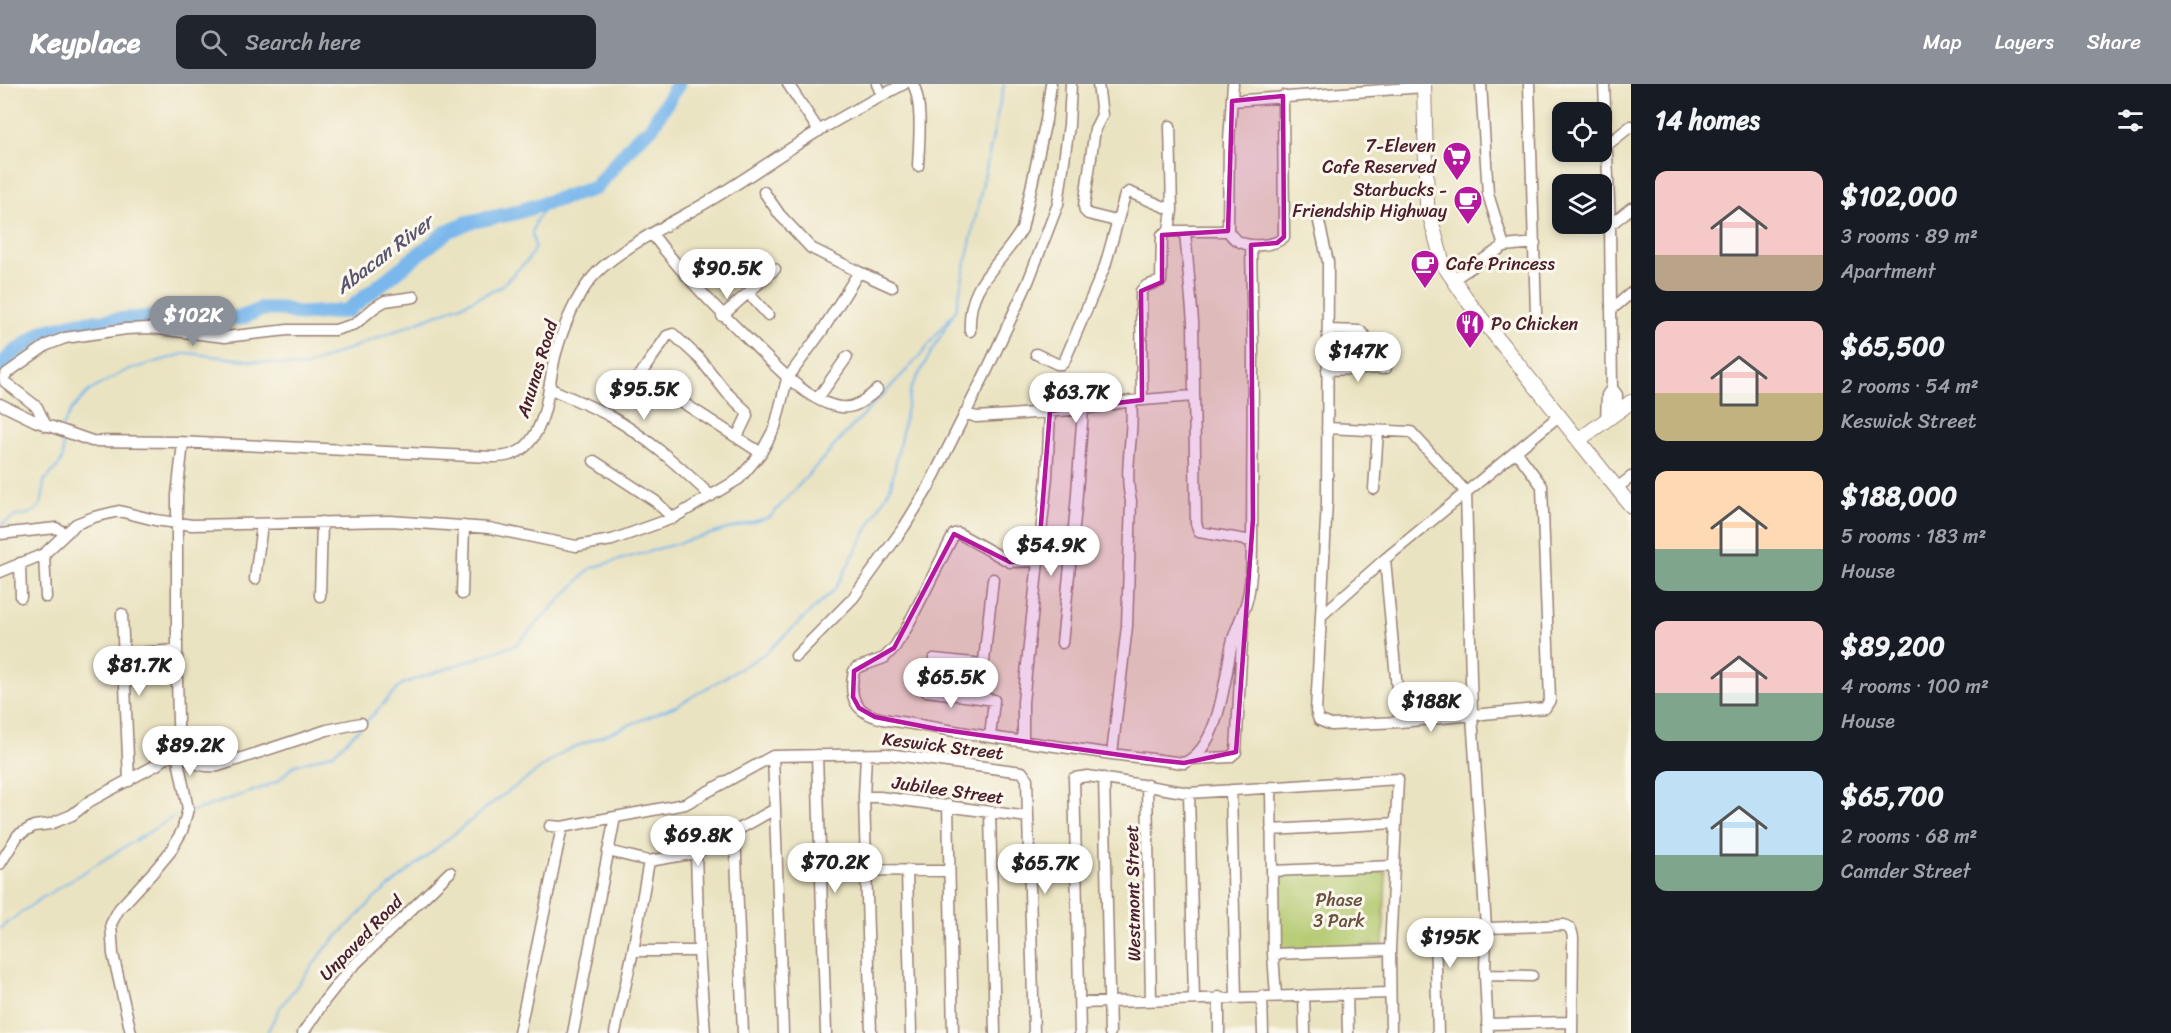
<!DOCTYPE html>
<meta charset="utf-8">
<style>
body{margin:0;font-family:Sriracha,sans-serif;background:#20242c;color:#f1f3f6;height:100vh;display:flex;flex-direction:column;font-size:22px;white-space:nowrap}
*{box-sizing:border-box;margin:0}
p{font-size:20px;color:#9ea1a6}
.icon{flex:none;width:33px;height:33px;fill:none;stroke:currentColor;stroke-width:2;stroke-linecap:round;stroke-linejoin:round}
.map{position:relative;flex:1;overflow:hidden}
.details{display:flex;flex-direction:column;background:#171b24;width:540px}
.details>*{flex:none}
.controls{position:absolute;left:1552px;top:18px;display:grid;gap:12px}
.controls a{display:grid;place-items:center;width:60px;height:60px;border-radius:12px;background:#171b24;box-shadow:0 3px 9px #0003;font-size:30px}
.price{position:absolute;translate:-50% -51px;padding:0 14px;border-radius:21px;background:#fff;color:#222;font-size:20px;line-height:39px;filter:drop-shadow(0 2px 3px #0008)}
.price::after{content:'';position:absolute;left:50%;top:36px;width:18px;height:14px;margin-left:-9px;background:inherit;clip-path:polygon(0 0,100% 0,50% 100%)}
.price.selected{background:#8c9099;color:#fff}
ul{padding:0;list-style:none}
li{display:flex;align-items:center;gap:18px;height:150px;padding:0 24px}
li span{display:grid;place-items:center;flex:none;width:168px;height:120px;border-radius:12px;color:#555}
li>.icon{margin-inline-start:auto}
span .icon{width:72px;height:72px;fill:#fffc;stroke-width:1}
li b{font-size:26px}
h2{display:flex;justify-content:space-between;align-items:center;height:72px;padding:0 24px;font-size:26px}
header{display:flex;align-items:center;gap:36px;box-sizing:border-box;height:84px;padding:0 30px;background:#8c9099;color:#fff}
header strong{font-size:28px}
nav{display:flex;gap:33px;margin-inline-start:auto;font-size:21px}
.search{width:420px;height:54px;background:#20242c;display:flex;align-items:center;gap:15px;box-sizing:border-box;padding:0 21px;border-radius:12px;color:#9ea1a6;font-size:22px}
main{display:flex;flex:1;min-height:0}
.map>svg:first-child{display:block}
.green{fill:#b0c76b;stroke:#7d734b;stroke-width:1.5}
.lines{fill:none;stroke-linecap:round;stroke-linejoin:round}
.stream{stroke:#79b7ec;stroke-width:2}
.river{stroke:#79b7ec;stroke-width:15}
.minor-casing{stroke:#9a8176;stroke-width:13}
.major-casing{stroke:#9a8176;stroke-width:16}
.minor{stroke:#fff;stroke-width:10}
.major{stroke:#fff;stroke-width:14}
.marked{fill:#b5179e;fill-opacity:0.2;stroke:#b5179e;stroke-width:4.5;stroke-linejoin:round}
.labels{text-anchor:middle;stroke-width:6;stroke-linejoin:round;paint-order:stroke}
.poi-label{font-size:18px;fill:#4a1f2b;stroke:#fbf7ec;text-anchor:end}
.street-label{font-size:18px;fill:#4a1f2b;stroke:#fbf7ec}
.park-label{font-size:18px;fill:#69513e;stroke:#fbf7ec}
.water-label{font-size:20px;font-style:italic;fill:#5a546f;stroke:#fbf7ec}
</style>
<header>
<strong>Keyplace</strong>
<div class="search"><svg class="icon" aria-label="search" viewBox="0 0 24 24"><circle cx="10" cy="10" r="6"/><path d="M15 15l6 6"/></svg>Search here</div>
<nav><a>Map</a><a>Layers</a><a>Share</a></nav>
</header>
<main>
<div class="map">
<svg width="1631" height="949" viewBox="0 0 1631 949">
<rect width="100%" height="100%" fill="#fbf7ec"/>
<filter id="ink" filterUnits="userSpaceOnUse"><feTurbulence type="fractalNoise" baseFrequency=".0167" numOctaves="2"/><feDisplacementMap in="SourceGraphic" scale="12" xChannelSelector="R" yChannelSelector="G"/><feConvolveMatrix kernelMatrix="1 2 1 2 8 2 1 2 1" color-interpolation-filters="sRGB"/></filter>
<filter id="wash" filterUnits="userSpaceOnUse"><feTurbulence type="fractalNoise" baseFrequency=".008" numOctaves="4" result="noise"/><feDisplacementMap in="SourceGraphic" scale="24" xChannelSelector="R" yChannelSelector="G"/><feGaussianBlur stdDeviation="1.35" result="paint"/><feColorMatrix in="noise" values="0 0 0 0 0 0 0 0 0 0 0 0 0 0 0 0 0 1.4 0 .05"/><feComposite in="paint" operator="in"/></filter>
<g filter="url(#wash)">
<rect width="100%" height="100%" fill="#eae3c1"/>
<path class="green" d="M1386,788l-3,73 -107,5v-75z"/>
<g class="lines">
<path class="stream" d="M62,343l10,-18 17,-18 36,-20 62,-18 116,14 161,-63 36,-17 28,-27 7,-12 -3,-15 4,-13 13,-17
M0,441c6,-2 7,-4 12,-7 3,-2 9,-3 13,-3 19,-5 18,-17 19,-34 17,-17 24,-22 16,-46
M365,639l37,-39 115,-40 74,-76 179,-51 77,-85 74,-77 28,-37
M190,728l69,-23 19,-8 15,-15 41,-13 27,-26
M0,844l37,-27 138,-85
M267,949l12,-24 47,-61 49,-50 116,-94 74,-53 113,-46 88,-52 69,-64 56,-103 20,-98 45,-79 48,-225"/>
<path class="river" d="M0,282l12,-12 32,-22 35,-9 99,-8 62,3 22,-9h20l18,5 47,-3 101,-80 21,-9 41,-8 85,-26 42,-49 14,-11 27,-44"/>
</g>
</g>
<g filter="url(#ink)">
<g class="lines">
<g class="minor-casing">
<path id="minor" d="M788,0l31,47
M877,0l5,11
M913,0c10,19 6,60 5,82
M1098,0l4,31 -7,14 -11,77 1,5 3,3 28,7
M1233,0l-4,56 -1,91c3,4 5,8 10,10 12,7 37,5 46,-4l-1,-141
M1481,0l7,110 16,52
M1529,0l7,229
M1604,0l6,141 2,163 -5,7 -1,26
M1232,17l192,-14
M1607,61l24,-19
M764,108l16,23 31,33 48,24
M1319,138l9,40 -1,239 -11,210 3,9 12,5 69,-3 145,-14 5,-8 -8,-214 -26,-35
M1610,141l21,-17
M1169,147l3,-21 -2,-84
M1185,148l8,90 3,201 3,9 53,9 1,-191 -2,-105
M652,150c32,42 63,73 100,109 22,21 57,61 89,64 15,2 25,-8 36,-17
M1452,196l52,-34 31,-3
M748,209l20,22
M1612,225l19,-16
M722,232l53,-47
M1328,246l32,1 5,5 17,33
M970,247c-3,-49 30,-64 52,-102l24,-109 5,-36
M1036,270l21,10h5l2,-2 41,-96 20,-71 4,-3 43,18
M1327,286l59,-2
M640,291l27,-39 6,-2 27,25 27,34 19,18 1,5 -10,21
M549,304c19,9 40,17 59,27 39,22 71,51 103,81
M1612,304l5,7 -1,19
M631,309l9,-18 121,78
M818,314l29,-41
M1142,316l-1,-109 5,-5 15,-5 1,-46 7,-4h59
M0,320l35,17 57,20 85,1 314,15c14,0 27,-2 37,-13 21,-23 20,-63 28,-91 7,-25 19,-54 35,-74 23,-29 85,-58 118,-78 37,-22 73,-48 111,-71 27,-16 55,-31 84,-46
M965,329l11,4 33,-2 74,-6 48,-8 62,-5
M46,342l-9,-19 -32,-25 -1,-5 3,-4 40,-28 18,-7 61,-9 24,-1 75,9 63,-7h47l20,-6 20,-17 10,-6 29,-4
M1327,344l84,4 55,60 6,223 14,213 -1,47 3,58
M594,377l61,40 18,17
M1617,404l14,-11
M1374,405l4,-58
M0,450l56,-6 9,5
M44,470l2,43
M1385,475l15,163
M20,479l1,34
M0,488l44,-18 32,-30 18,-7 25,-6 36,9 37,5 198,-4 99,7 87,18 36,-6 61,-22 66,-39 22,-26 14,-26 12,-48 35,-48 37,-59 33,15
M255,495l7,-55
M993,495l-13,119 14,2 -4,37 122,17 15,-128 4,-125c-8,-33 4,-67 0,-100
M462,510l2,-68
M320,512l2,-74
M122,530l7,167
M1321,532l64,-57 175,-144
M1062,559l14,-136 7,-98
M124,570l52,-4
M796,572l57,-58 51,-71 24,-39 60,-120 40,-86 30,-78 11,-79 2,-41
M934,575l49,5
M926,607l54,7
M990,653l-107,-18c-27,-6 -35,-20 -29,-48l2,-3 28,-10 10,-10 12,-19 48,-95 4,-1 52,29 28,-1
M1023,658v-40l24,-225 3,-66
M178,664c12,14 21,20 40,18l109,-36 34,-7
M1112,670l72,9c36,-15 41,-87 48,-120 4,-16 13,-31 16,-47 4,-18 4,-37 4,-55
M817,671l9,278
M866,671l-2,42 7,236
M773,672l10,277
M1193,675l37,-2 6,-5 7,-131
M1104,694l6,255
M1147,701l4,215
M1271,703l2,167 3,42
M1231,706l5,207
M1189,709l5,206
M864,713h16l148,20
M948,721l5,228
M990,728l5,221
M550,742l12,1 123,-23 88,-48 114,-2 135,18 5,7 1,38 6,216
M1271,746l125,-7
M735,747l8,202
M608,767l41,10 47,-8 79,-44
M696,769l3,98 6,82
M0,780l18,-29 16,-9 16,-2 22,-9 18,-14 68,-37 20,-16
M866,786l83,1
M907,786l4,163
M1272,787l122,-5
M633,867h66
M1273,870l117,-4
M1485,891l47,1
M1347,910l1,39
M1304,911l1,38
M1262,912l1,37
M1219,913v36
M1080,919l309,-10
M1487,940l85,-2
M131,949l-18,-79 -2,-30 8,-15 36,-39 15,-18 12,-21 6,-22 -9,-44 -2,-88v-182l6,-52
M303,949l22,-33 23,-29 102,-99
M519,949l43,-206
M573,949l42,-216
M615,949l18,-82 16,-90
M1080,949l-6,-255 14,-2 101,17 209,-14 -8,171 1,83
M1438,949l-3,-98 4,-5 125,-5c7,2 8,6 9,13l-1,95"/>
</g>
<g class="major-casing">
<path id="major" d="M1424,0l3,121 16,59 27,40 161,202
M1580,355l51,-37"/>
</g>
<use href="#minor" class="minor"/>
<use href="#major" class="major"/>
</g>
</g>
<path class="marked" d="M1283,12l1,141 -7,6 -26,2 2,274 -17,233 -52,11 -28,-3 -219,-31 -62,-12 -16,-9 -6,-11 1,-26 40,-23 60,-114 56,28 28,-1 12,-150 92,-11 -1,-109 21,-9v-47l66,-4 4,-130z"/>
<defs>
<g id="supermarket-pin" transform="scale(1.5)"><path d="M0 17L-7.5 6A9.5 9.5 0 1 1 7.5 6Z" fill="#b5179e" stroke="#fbf7ec"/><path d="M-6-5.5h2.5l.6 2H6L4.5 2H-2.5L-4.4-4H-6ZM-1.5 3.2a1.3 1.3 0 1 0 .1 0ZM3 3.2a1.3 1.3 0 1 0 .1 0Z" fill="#fff"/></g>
<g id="cafe-pin" transform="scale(1.5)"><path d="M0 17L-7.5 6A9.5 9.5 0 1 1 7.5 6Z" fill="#b5179e" stroke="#fbf7ec"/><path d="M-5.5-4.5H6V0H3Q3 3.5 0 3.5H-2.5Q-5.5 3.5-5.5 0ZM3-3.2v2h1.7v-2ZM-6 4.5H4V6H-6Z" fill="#fff"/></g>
<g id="restaurant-pin" transform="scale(1.5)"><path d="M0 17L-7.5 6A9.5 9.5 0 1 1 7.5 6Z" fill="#b5179e" stroke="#fbf7ec"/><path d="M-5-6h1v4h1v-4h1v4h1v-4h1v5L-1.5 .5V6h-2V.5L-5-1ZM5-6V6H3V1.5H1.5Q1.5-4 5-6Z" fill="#fff"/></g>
</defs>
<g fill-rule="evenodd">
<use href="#supermarket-pin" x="1457" y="72"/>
<use href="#cafe-pin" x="1468" y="116"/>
<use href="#cafe-pin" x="1425" y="180"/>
<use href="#restaurant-pin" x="1470" y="240"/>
</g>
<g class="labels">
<g class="poi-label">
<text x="1436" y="68">7-Eleven<tspan x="1436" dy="21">Cafe Reserved</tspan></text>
<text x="1447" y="112">Starbucks -<tspan x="1447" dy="21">Friendship Highway</tspan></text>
<text x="1446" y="186" text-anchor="start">Cafe Princess</text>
<text x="1491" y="246" text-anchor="start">Po Chicken</text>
</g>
<g class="street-label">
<text transform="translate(537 285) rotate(-73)" y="6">Anunas Road</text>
<text transform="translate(943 662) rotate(7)" y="6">Keswick Street</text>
<text transform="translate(948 706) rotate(8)" y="6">Jubilee Street</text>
<text transform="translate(1133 809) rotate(-91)" y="6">Westmont Street</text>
<text transform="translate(361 854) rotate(-46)" y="6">Unpaved Road</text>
</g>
<g class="park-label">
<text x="1339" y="822">Phase<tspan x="1339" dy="21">3 Park</tspan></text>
</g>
<g class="water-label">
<text transform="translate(384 170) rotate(-37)" y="7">Abacan River</text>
</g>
</g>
</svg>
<div class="controls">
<a><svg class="icon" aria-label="locate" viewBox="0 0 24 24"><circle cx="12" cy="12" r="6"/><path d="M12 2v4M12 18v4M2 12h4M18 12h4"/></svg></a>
<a><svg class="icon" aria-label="layers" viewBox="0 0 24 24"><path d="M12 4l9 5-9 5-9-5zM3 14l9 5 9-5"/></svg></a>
</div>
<b class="price" style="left:727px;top:216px">$90.5K</b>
<b class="price selected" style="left:193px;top:263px">$102K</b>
<b class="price" style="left:1358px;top:299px">$147K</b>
<b class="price" style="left:644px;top:337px">$95.5K</b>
<b class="price" style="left:1076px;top:340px">$63.7K</b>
<b class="price" style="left:1051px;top:493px">$54.9K</b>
<b class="price" style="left:139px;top:613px">$81.7K</b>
<b class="price" style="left:951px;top:625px">$65.5K</b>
<b class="price" style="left:1431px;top:649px">$188K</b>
<b class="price" style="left:190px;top:693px">$89.2K</b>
<b class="price" style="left:698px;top:783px">$69.8K</b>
<b class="price" style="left:835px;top:810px">$70.2K</b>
<b class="price" style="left:1045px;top:811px">$65.7K</b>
<b class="price" style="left:1450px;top:885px">$195K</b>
</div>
<section class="details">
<h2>14 homes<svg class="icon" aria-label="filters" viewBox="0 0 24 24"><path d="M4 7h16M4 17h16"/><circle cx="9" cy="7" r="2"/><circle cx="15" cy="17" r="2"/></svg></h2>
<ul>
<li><span style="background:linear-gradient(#f6c9c9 70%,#b9a48a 0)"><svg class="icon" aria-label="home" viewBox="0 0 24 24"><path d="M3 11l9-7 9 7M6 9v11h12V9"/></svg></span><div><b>$102,000</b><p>3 rooms · 89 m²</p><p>Apartment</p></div></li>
<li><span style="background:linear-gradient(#f6c9c9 60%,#c2b280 0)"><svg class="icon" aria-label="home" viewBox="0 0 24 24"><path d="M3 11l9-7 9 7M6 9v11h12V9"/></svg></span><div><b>$65,500</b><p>2 rooms · 54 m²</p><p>Keswick Street</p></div></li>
<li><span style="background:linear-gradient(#ffd9b3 65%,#7fa58c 0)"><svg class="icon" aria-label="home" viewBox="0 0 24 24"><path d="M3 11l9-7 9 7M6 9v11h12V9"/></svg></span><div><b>$188,000</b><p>5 rooms · 183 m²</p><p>House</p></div></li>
<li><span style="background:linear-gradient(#f6c9c9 60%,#7fa58c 0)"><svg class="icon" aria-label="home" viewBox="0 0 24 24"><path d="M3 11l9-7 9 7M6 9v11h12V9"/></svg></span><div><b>$89,200</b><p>4 rooms · 100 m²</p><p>House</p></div></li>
<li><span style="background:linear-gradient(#bfe0f5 70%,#7fa58c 0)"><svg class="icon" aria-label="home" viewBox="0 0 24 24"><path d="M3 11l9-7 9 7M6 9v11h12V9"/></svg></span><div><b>$65,700</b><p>2 rooms · 68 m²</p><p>Camder Street</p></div></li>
</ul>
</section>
</main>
